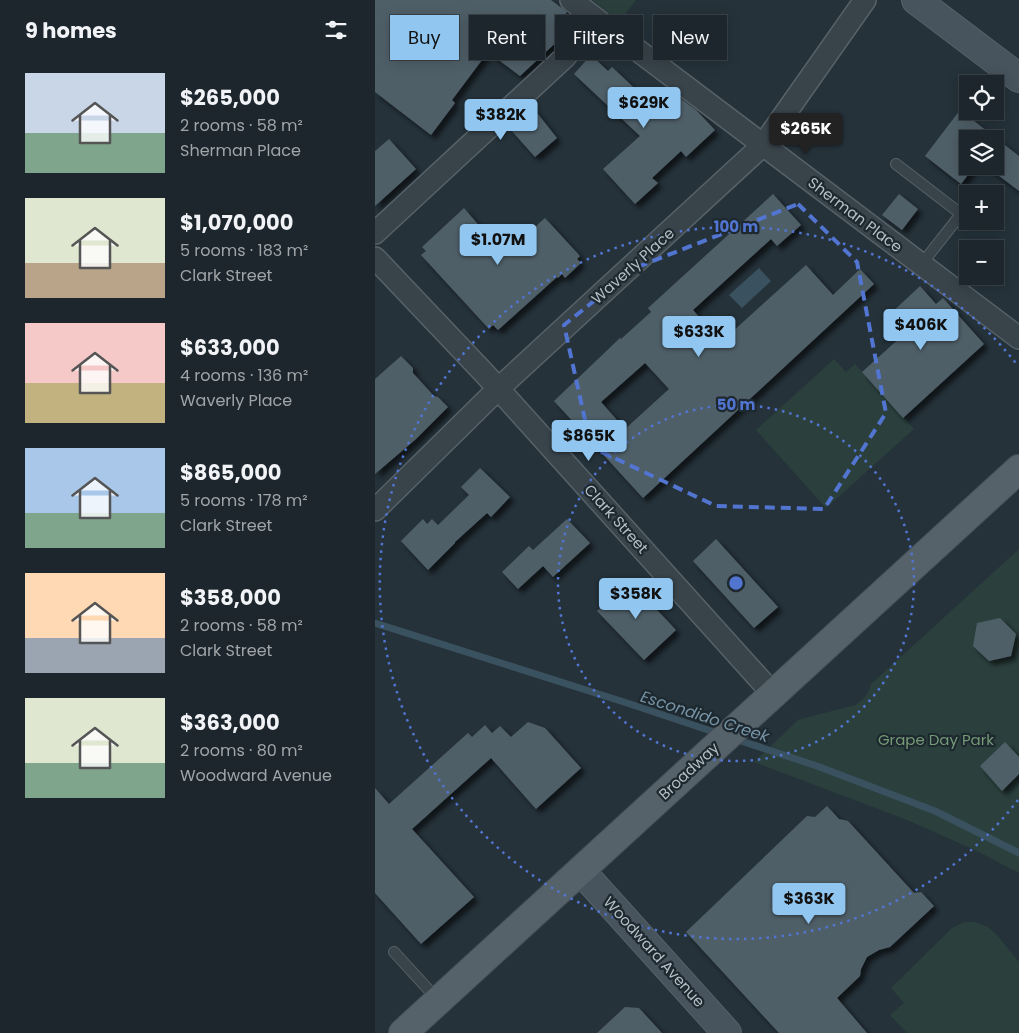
<!DOCTYPE html>
<meta charset="utf-8">
<style>
body{margin:0;font-family:Poppins,sans-serif;background:#293238;color:#f1f3f6;height:100vh;display:flex;flex-direction:column;font-size:19px;white-space:nowrap}
*{box-sizing:border-box;margin:0}
p{font-size:16px;color:#a0a5a9}
.icon{flex:none;width:28px;height:28px;fill:none;stroke:currentColor;stroke-width:2;stroke-linecap:round;stroke-linejoin:round}
.map{position:relative;flex:1;overflow:hidden}
.sheet{display:flex;flex-direction:column;background:#1c262c;width:375px}
.sheet>*{flex:none}
.banner{position:absolute;left:15px;top:15px;width:475px;height:45px;display:flex;gap:10px}
.fabs{position:absolute;left:584px;top:75px;display:grid;gap:10px}
.fabs a{display:grid;place-items:center;width:45px;height:45px;border-radius:0px;background:#1c262c;box-shadow:0 2px 12px #0003,0 0 0 1px #3a4348;font-size:25px}
.price{position:absolute;translate:-50% -42px;padding:0 11px;border-radius:5px;background:#90c6ef;color:#111;font-size:16px;line-height:32px;filter:drop-shadow(0 1px 2px #0008)}
.price::after{content:'';position:absolute;left:50%;top:30px;width:15px;height:11px;margin-left:-8px;background:inherit;clip-path:polygon(0 0,100% 0,50% 100%)}
.price.active{background:#222;color:#fff}
ul{padding:0;list-style:none}
li{display:flex;align-items:center;gap:15px;height:125px;padding:0 25px}
li span{display:grid;place-items:center;flex:none;width:140px;height:100px;border-radius:0px;color:#555}
li>.icon{margin-inline-start:auto}
span .icon{width:60px;height:60px;fill:#fffc;stroke-width:1}
li b{font-size:21px}
h2{display:flex;justify-content:space-between;align-items:center;height:60px;padding:0 25px;font-size:21px}
.chip{padding:0 18px;border-radius:0px;background:#1c262c;box-shadow:0 2px 12px #0003,0 0 0 1px #3a4348;font-size:18px;line-height:45px}
.chip.active{background:#90c6ef;color:#111}
main{display:flex;flex:1;min-height:0}
.map>svg:first-child{display:block}
.green{fill:#2b403d}
.water{fill:#3a5160}
.lines{fill:none;stroke-linecap:round;stroke-linejoin:round}
.stream{stroke:#3a5160;stroke-width:7}
.building{fill:#505f68;fill-rule:evenodd;filter:url(#shadow)}
.lane-casing{stroke:#576168;stroke-width:12}
.street-casing{stroke:#576168;stroke-width:24}
.secondary-casing{stroke:#576168;stroke-width:30}
.primary-casing{stroke:#454f56;stroke-width:30}
.lane{stroke:#38434a;stroke-width:10}
.street{stroke:#38434a;stroke-width:21}
.secondary{stroke:#47535d;stroke-width:28}
.primary{stroke:#56626a;stroke-width:28}
.marked{fill:none;stroke:#5275d2;stroke-width:4;stroke-dasharray:10 6;stroke-linejoin:round}
.ring{fill:none;stroke:#5275d2;stroke-width:2.5;stroke-dasharray:2.5 5}
.labels{text-anchor:middle;stroke-width:4.5;stroke-linejoin:round;paint-order:stroke}
.street-label{font-size:15px;fill:#b4bec6;stroke:#1e282f}
.park-label{font-size:15px;fill:#749a76;stroke:#1e282f}
.water-label{font-size:16px;font-style:italic;fill:#7795a7;stroke:#1e282f}
.centre{fill:#5275d2;stroke:#1e282f;stroke-width:2.5}
.ring-label{font-size:15px;text-anchor:middle;font-weight:bold;fill:#5275d2;stroke:#1e282f;stroke-width:4.5;stroke-linejoin:round;paint-order:stroke}
</style>
<main>
<section class="sheet">
<h2>9 homes<svg class="icon" aria-label="filters" viewBox="0 0 24 24"><path d="M4 7h16M4 17h16"/><circle cx="9" cy="7" r="2"/><circle cx="15" cy="17" r="2"/></svg></h2>
<ul>
<li><span style="background:linear-gradient(#c9d6e8 60%,#7fa58c 0)"><svg class="icon" aria-label="home" viewBox="0 0 24 24"><path d="M3 11l9-7 9 7M6 9v11h12V9"/></svg></span><div><b>$265,000</b><p>2 rooms · 58 m²</p><p>Sherman Place</p></div></li>
<li><span style="background:linear-gradient(#dfe7d0 65%,#b9a48a 0)"><svg class="icon" aria-label="home" viewBox="0 0 24 24"><path d="M3 11l9-7 9 7M6 9v11h12V9"/></svg></span><div><b>$1,070,000</b><p>5 rooms · 183 m²</p><p>Clark Street</p></div></li>
<li><span style="background:linear-gradient(#f6c9c9 60%,#c2b280 0)"><svg class="icon" aria-label="home" viewBox="0 0 24 24"><path d="M3 11l9-7 9 7M6 9v11h12V9"/></svg></span><div><b>$633,000</b><p>4 rooms · 136 m²</p><p>Waverly Place</p></div></li>
<li><span style="background:linear-gradient(#a9c7e8 65%,#7fa58c 0)"><svg class="icon" aria-label="home" viewBox="0 0 24 24"><path d="M3 11l9-7 9 7M6 9v11h12V9"/></svg></span><div><b>$865,000</b><p>5 rooms · 178 m²</p><p>Clark Street</p></div></li>
<li><span style="background:linear-gradient(#ffd9b3 65%,#9aa5b1 0)"><svg class="icon" aria-label="home" viewBox="0 0 24 24"><path d="M3 11l9-7 9 7M6 9v11h12V9"/></svg></span><div><b>$358,000</b><p>2 rooms · 58 m²</p><p>Clark Street</p></div></li>
<li><span style="background:linear-gradient(#dfe7d0 65%,#7fa58c 0)"><svg class="icon" aria-label="home" viewBox="0 0 24 24"><path d="M3 11l9-7 9 7M6 9v11h12V9"/></svg></span><div><b>$363,000</b><p>2 rooms · 80 m²</p><p>Woodward Avenue</p></div></li>
</ul>
</section>
<div class="map">
<svg width="644" height="1033" viewBox="0 0 644 1033">
<defs>
<filter id="shadow"><feDropShadow dx="4.5" dy="4.5" stdDeviation="2.5" flood-color="#0009"/></filter>
</defs>
<rect width="100%" height="100%" fill="#25323a"/>
<path class="green" d="M217,0h44l-16,21z
M459,359l12,13 9,-8 59,65 -88,79 -70,-78z
M644,549v324l-42,-22 -70,-31 -153,-58 44,-42 57,-15c9,-5 13,-11 16,-21z
M589,922h10l14,5 8,7 23,28v71h-112l-17,-18 14,-12 -13,-15 61,-60z"/>
<path class="water" d="M384,268l12,13 -29,27 -13,-13z"/>
<g class="lines">
<path class="stream" d="M0,623l252,80 93,31
M360,739l82,27 118,45 84,42"/>
</g>
<path class="building" d="M0,0h176l16,12 -13,17 9,7 -43,40 -32,-24 -36,48 3,3 -24,32 -56,-43z
M216,55l17,16 4,-4 48,45 17,-16 19,14 19,20 -29,27 -5,-6 -29,27 6,5 -23,21 -32,-35 37,-33 -66,-62z
M159,109l23,29 -22,19 -24,-27z
M585,110l59,46v35l-33,-25h9v-27h-28v27h8l-14,18 -36,-28z
M14,139l27,30 -41,37v-55z
M398,194l28,31 -24,21 -6,-7 -78,71 28,32 85,-77 27,30 27,-26 14,15 -231,214 -89,-97 66,-63 1,1 30,-27 -3,-4zM270,363l24,26 -44,40 -24,-27z
M524,194l19,15 -16,21 -20,-15z
M89,208l18,21 4,-4 19,21 16,-14 4,4 20,-18 35,38 -3,3 4,4 -16,15 -3,-4 -4,4 -1,-1 -59,53 -5,-5 -4,4 -68,-74 5,-4 -4,-4z
M545,286l16,18 7,-6 41,46 -81,74 -41,-46 41,-37 -16,-18z
M26,356l12,12v5l21,23 4,1 10,10 -32,32 -41,35v-95z
M105,468l30,29 -19,20 -4,-4 -32,29v1l-27,27 -27,-29 22,-22 4,5 5,-5 6,6 31,-30 -8,-8z
M192,519l23,24 -37,34 -10,-11 -25,23 -16,-17 27,-26 4,4z
M341,539l62,68 -24,21 -61,-67z
M254,580l47,50 -32,30 -47,-49z
M625,618l16,16 -5,22 -22,5 -16,-15 4,-23z
M153,722l17,6 36,40 -45,41 -45,-51 -79,71 62,68 -53,47 -46,-51v-105l14,16 79,-71 4,4 13,-12 7,8 8,-7 11,11z
M630,742l14,15v17l-17,17 -22,-25z
M452,806l12,13 9,2 66,72 7,-1 13,14 -44,41 -11,3 -12,7 -6,12 -1,7 -23,22 30,35h-88l-93,-101 121,-116 8,1z
M250,1007l14,1 23,25h-65z"/>
<g class="lines">
<g class="lane-casing">
<path id="lane" d="M521,164l65,50 -40,51
M19,952l44,48"/>
</g>
<g class="street-casing">
<path id="street" d="M196,0l448,338
M0,233l190,-176 30,-39
M0,258l110,116 288,320
M0,510l123,-121 265,-244 102,-145"/>
</g>
<g class="secondary-casing">
<path id="secondary" d="M541,0l103,78
M206,871l146,162"/>
</g>
<g class="primary-casing">
<path id="primary" d="M28,1033l616,-564"/>
</g>
<use href="#lane" class="lane"/>
<use href="#street" class="street"/>
<use href="#secondary" class="secondary"/>
<use href="#primary" class="primary"/>
</g>
<path class="marked" d="M423,204l59,58 29,151 -62,96 -108,-3 -125,-59 -27,-122 71,-57z"/>
<g class="ring">
<circle cx="361" cy="583" r="178"/>
<path d="M643 800A356 356 0 1 1 643 366"/>
</g>
<g class="labels">
<g class="street-label">
<text transform="translate(480 215) rotate(37)" y="5">Sherman Place</text>
<text transform="translate(258 266) rotate(-42)" y="5">Waverly Place</text>
<text transform="translate(241 519) rotate(48)" y="5">Clark Street</text>
<text transform="translate(314 771) rotate(-43)" y="5">Broadway</text>
<text transform="translate(279 952) rotate(48)" y="5">Woodward Avenue</text>
</g>
<g class="park-label">
<text x="561" y="745">Grape Day Park</text>
</g>
<g class="water-label">
<text transform="translate(330 716) rotate(18)" y="6">Escondido Creek</text>
</g>
</g>
<circle cx="361" cy="583" r="8" class="centre"/>
<g class="ring-label">
<text x="361" y="232">100 m</text>
<text x="361" y="410">50 m</text>
</g>
</svg>
<div class="fabs">
<a><svg class="icon" aria-label="locate" viewBox="0 0 24 24"><circle cx="12" cy="12" r="6"/><path d="M12 2v4M12 18v4M2 12h4M18 12h4"/></svg></a>
<a><svg class="icon" aria-label="layers" viewBox="0 0 24 24"><path d="M12 4l9 5-9 5-9-5zM3 14l9 5 9-5"/></svg></a>
<a>+</a>
<a>−</a>
</div>
<b class="price" style="left:269px;top:129px">$629K</b>
<b class="price" style="left:126px;top:141px">$382K</b>
<b class="price active" style="left:431px;top:155px">$265K</b>
<b class="price" style="left:123px;top:266px">$1.07M</b>
<b class="price" style="left:546px;top:351px">$406K</b>
<b class="price" style="left:324px;top:358px">$633K</b>
<b class="price" style="left:214px;top:462px">$865K</b>
<b class="price" style="left:261px;top:620px">$358K</b>
<b class="price" style="left:434px;top:925px">$363K</b>
<div class="banner">
<a class="chip active">Buy</a>
<a class="chip">Rent</a>
<a class="chip">Filters</a>
<a class="chip">New</a>
</div>
</div>
</main>
